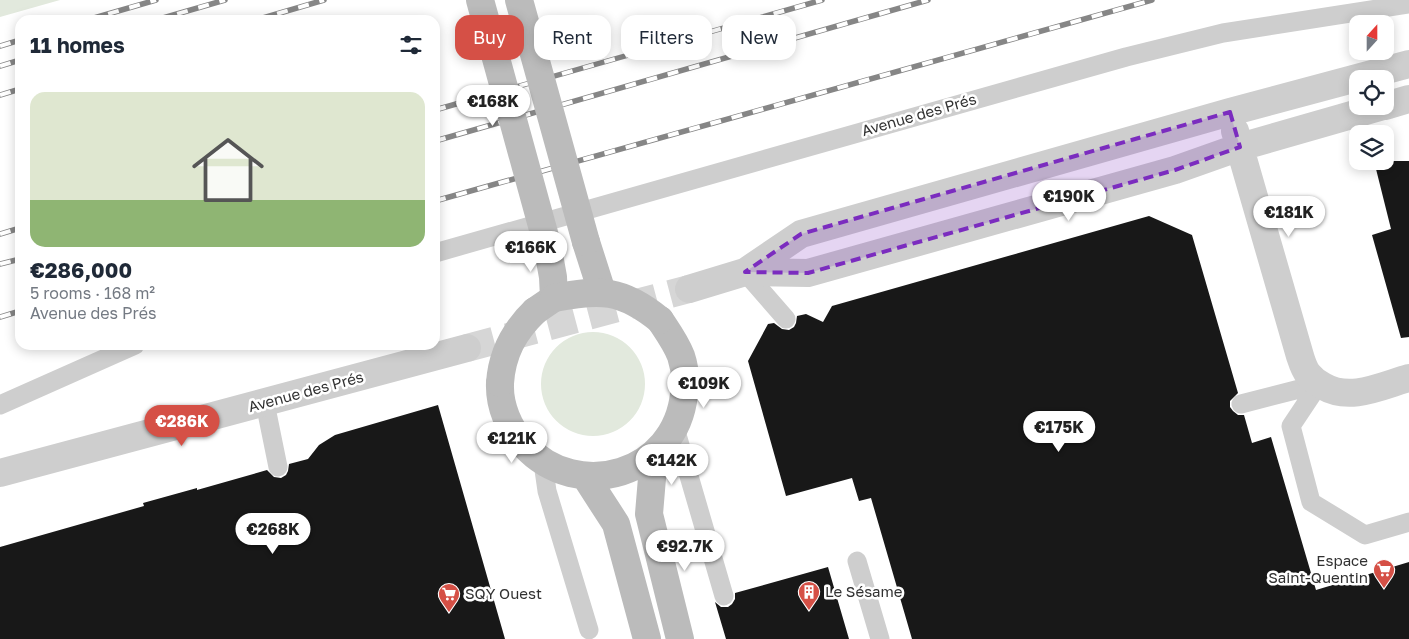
<!DOCTYPE html>
<meta charset="utf-8">
<style>
body{margin:0;font-family:"Golos Text",sans-serif;background:#f2f2f3;color:#1f2937;height:100vh;display:flex;flex-direction:column;font-size:19px;white-space:nowrap}
*{box-sizing:border-box;margin:0}
p{font-size:16px;color:#747a83}
.icon{flex:none;width:28px;height:28px;fill:none;stroke:currentColor;stroke-width:2;stroke-linecap:round;stroke-linejoin:round}
.map{position:relative;flex:1;overflow:hidden}
.sheet{position:absolute;left:15px;top:15px;width:425px;height:335px;display:flex;flex-direction:column;background:#fff;border-radius:15px;box-shadow:0 2px 12px #0003}
.sheet>*{flex:none}
.guide{position:absolute;left:455px;top:15px;width:475px;height:45px;display:flex;gap:10px}
.needle{width:32px;rotate:21deg}
.tools{position:absolute;left:1349px;top:15px;display:grid;gap:10px}
.tools a{display:grid;place-items:center;width:45px;height:45px;border-radius:10px;background:#fff;box-shadow:0 2px 12px #0003;font-size:25px}
.price{position:absolute;translate:-50% -42px;padding:0 11px;border-radius:18px;background:#fff;color:#222;font-size:16px;line-height:32px;filter:drop-shadow(0 1px 2px #0008)}
.price::after{content:'';position:absolute;left:50%;top:30px;width:15px;height:11px;margin-left:-8px;background:inherit;clip-path:polygon(0 0,100% 0,50% 100%)}
.price.selected{background:#d55046;color:#fff}
ul{padding:0;list-style:none}
li{display:grid;align-content:center;gap:10px;height:265px;padding:0 15px}
li+li{border-top:1px solid #e0e1e3}
li span{display:grid;place-items:center;height:155px;border-radius:15px;color:#555}
li>.icon{margin-inline-start:auto}
span .icon{width:90px;height:90px;fill:#fffc;stroke-width:1}
li b{font-size:21px}
h2{display:flex;justify-content:space-between;align-items:center;height:60px;padding:0 15px;font-size:21px}
.tag{padding:0 18px;border-radius:15px;background:#fff;box-shadow:0 2px 12px #0003;font-size:18px;line-height:45px}
.tag.selected{background:#d55046;color:#fff}
.map>svg:first-child{display:block}
.green{fill:#e2e9dd}
.building{fill:#181818}
.lines{fill:none;stroke-linecap:round;stroke-linejoin:round}
.minor-tunnel{stroke:#d6d6d6;stroke-width:28;stroke-dasharray:28 14;stroke-linecap:butt}
.service{stroke:#cecece;stroke-width:19}
.minor{stroke:#cecece;stroke-width:28}
.secondary{stroke:#bbb;stroke-width:28}
.rail-casing{stroke:#868686;stroke-width:5.5}
.rail{stroke:#fff;stroke-width:4;stroke-dasharray:11;stroke-linecap:butt}
.secondary-bridge{stroke:#bbb;stroke-width:28}
.marked{fill:#7b2cbf;fill-opacity:0.2;stroke:#7b2cbf;stroke-width:4;stroke-dasharray:10 6;stroke-linejoin:round}
.labels{text-anchor:middle;stroke-width:5;stroke-linejoin:round;paint-order:stroke}
.street-label{font-size:15px;fill:#313131;stroke:#fff}
.poi-label{font-size:15px;fill:#313131;stroke:#fff;text-anchor:start}
</style>
<div class="map">
<svg width="1409" height="639" viewBox="0 0 1409 639">
<rect width="100%" height="100%" fill="#fff"/>
<path class="green" d="M0,0h60l-60,17z
M541 384a52 52 0 1 1 104 0a52 52 0 1 1-104 0Z"/>
<path class="building" d="M1374,161h35v176l-8,1 -29,-103 19,-6z
M1149,216l43,19 46,158 -8,8v6l3,4 5,4h6l8,28 19,-6 45,153 93,-28v77h-497l-41,-141 -12,3 -7,-23 -66,18 -38,-135 20,-37 6,-1 8,6 7,1 5,-3 2,-4 1,-7 9,-2 17,8 9,-16z
M438,405l67,234h-505v-92l144,-41 -1,-3 54,-15v2l70,-20 7,7 7,1 5,-3 2,-4 1,-7 19,-5 11,-14 16,-10z
M828,567l21,72h-123l-11,-37 6,5h7l4,-3 3,-5v-6z"/>
<g class="lines">
<path class="minor-tunnel" d="M467,348l222,-59"/>
<path class="service" d="M435,253l691,-196 97,-24 186,-29
M745,272l41,47
M1319,384l-28,42 20,76 54,33 44,-13
M265,403l13,64
M1241,404l78,-20
M0,405l135,-60
M675,428l49,168
M543,463l4,28 42,139
M857,561l23,78"/>
<path class="minor" d="M1385,106l24,-7
M1235,131l65,225c2,6 4,13 8,18 4,5 9,9 15,12 27,16 58,0 86,-8
M745,272l63,1 367,-103 65,-23 143,-41
M689,289l56,-17 56,-38 429,-122 179,-48
M0,473l467,-125"/>
<path class="secondary" d="M586,242l16,50
M535,311l19,-13 -1,-21 -6,-33
M500,383c-1,23 9,46 24,62 54,59 152,29 160,-51 2,-12 1,-26 -3,-38 -5,-13 -13,-24 -21,-36
M654,454l-5,60 31,125
M585,476l31,48 31,115"/>
<g class="rail-casing">
<path id="rail" d="M87,20l69,-20
M156,20l69,-20
M256,20l68,-20
M0,46l20,-6
M0,66l20,-6
M0,95l20,-6
M435,110l387,-110
M435,141l493,-141
M435,201l717,-201
M0,234l20,-6
M0,264l20,-5
M0,317l20,-6"/>
</g>
<use href="#rail" class="rail"/>
<path class="secondary-bridge" d="M480,0l67,244
M519,0l67,242
M554,298c46,-9 68,-9 106,22
M500,383c2,-30 14,-52 35,-72"/>
</g>
<path class="marked" d="M1230,112l10,35 -65,23 -367,103 -63,-1 56,-38z"/>
<defs>
<g id="supermarket-pin" transform="scale(1.125)"><path d="M0 17L-7.5 6A9.5 9.5 0 1 1 7.5 6Z" fill="#d55046" stroke="#fff"/><path d="M-6-5.5h2.5l.6 2H6L4.5 2H-2.5L-4.4-4H-6ZM-1.5 3.2a1.3 1.3 0 1 0 .1 0ZM3 3.2a1.3 1.3 0 1 0 .1 0Z" fill="#fff"/></g>
<g id="building-pin" transform="scale(1.125)"><path d="M0 17L-7.5 6A9.5 9.5 0 1 1 7.5 6Z" fill="#d55046" stroke="#fff"/><path d="M-4-6H4V6H1V3H-1V6H-4ZM-2.5-4.3h1.7v1.8h-1.7ZM.8-4.3h1.7v1.8H.8ZM-2.5-1h1.7V.8h-1.7ZM.8-1h1.7V.8H.8Z" fill="#fff"/></g>
</defs>
<g fill-rule="evenodd">
<use href="#supermarket-pin" x="1384" y="570"/>
<use href="#building-pin" x="809" y="592"/>
<use href="#supermarket-pin" x="449" y="594"/>
</g>
<g class="labels">
<g class="street-label">
<text transform="translate(919 115) rotate(-16)" y="5">Avenue des Prés</text>
<text transform="translate(306 392) rotate(-15)" y="5">Avenue des Prés</text>
</g>
<g class="poi-label">
<text x="1368" y="566" text-anchor="end">Espace<tspan x="1368" dy="17">Saint-Quentin</tspan></text>
<text x="825" y="597">Le Sésame</text>
<text x="465" y="599">SQY Ouest</text>
</g>
</g>
</svg>
<div class="tools">
<a><svg class="needle" viewBox="-14 -14 28 28"><path d="M0-13l5 13h-10z" fill="#e53935"/><path d="M0 13l5-13h-10z" fill="#747a83"/></svg></a>
<a><svg class="icon" aria-label="locate" viewBox="0 0 24 24"><circle cx="12" cy="12" r="6"/><path d="M12 2v4M12 18v4M2 12h4M18 12h4"/></svg></a>
<a><svg class="icon" aria-label="layers" viewBox="0 0 24 24"><path d="M12 4l9 5-9 5-9-5zM3 14l9 5 9-5"/></svg></a>
</div>
<b class="price" style="left:493px;top:127px">€168K</b>
<b class="price" style="left:1069px;top:222px">€190K</b>
<b class="price" style="left:1289px;top:238px">€181K</b>
<b class="price" style="left:531px;top:273px">€166K</b>
<b class="price" style="left:704px;top:409px">€109K</b>
<b class="price selected" style="left:182px;top:447px">€286K</b>
<b class="price" style="left:1059px;top:453px">€175K</b>
<b class="price" style="left:512px;top:464px">€121K</b>
<b class="price" style="left:672px;top:486px">€142K</b>
<b class="price" style="left:273px;top:555px">€268K</b>
<b class="price" style="left:685px;top:572px">€92.7K</b>
<div class="guide">
<a class="tag selected">Buy</a>
<a class="tag">Rent</a>
<a class="tag">Filters</a>
<a class="tag">New</a>
</div>
<section class="sheet">
<h2>11 homes<svg class="icon" aria-label="filters" viewBox="0 0 24 24"><path d="M4 7h16M4 17h16"/><circle cx="9" cy="7" r="2"/><circle cx="15" cy="17" r="2"/></svg></h2>
<ul>
<li><span style="background:linear-gradient(#dfe7d0 70%,#8fb573 0)"><svg class="icon" aria-label="home" viewBox="0 0 24 24"><path d="M3 11l9-7 9 7M6 9v11h12V9"/></svg></span><div><b>€286,000</b><p>5 rooms · 168 m²</p><p>Avenue des Prés</p></div></li>
</ul>
</section>
</div>
